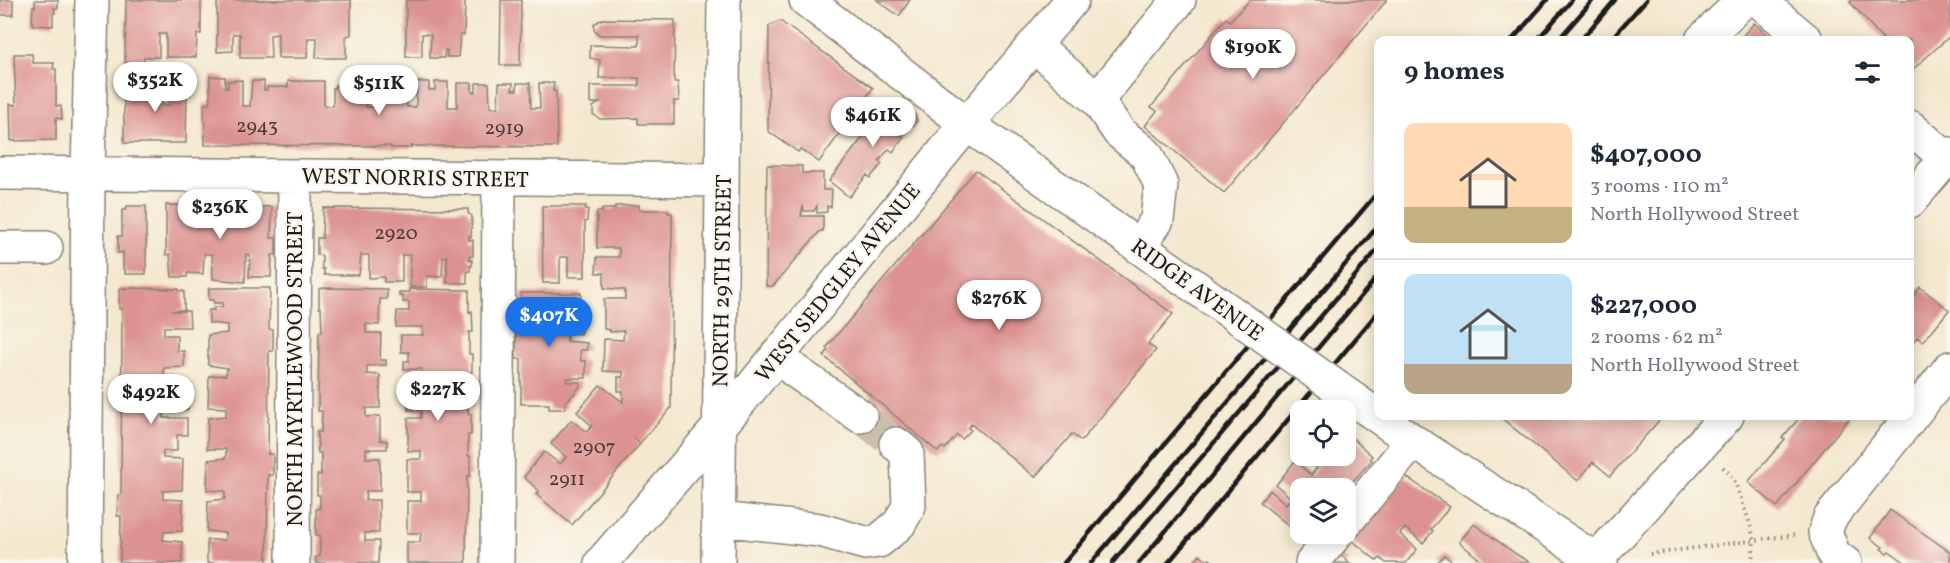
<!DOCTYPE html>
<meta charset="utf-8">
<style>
body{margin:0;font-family:Vollkorn,serif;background:#f2f2f3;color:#1f2937;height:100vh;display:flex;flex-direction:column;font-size:22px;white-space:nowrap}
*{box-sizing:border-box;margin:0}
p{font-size:20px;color:#747a83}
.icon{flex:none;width:33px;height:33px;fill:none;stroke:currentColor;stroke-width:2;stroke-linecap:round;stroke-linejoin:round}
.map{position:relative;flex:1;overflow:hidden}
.sheet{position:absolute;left:1374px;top:36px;width:540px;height:384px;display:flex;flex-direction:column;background:#fff;border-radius:12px;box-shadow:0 3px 15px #0003}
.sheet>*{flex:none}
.fabs{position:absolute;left:1290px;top:400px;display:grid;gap:12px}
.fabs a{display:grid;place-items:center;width:66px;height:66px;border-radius:12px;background:#fff;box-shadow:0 3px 15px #0003;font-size:30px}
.price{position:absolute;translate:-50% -51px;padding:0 14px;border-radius:21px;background:#fff;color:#222;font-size:20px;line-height:39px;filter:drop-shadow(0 2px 3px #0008)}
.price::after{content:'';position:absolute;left:50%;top:36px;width:18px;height:14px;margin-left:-9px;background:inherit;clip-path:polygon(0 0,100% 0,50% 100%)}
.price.selected{background:#1a73e8;color:#fff}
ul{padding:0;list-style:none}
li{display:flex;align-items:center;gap:18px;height:150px;padding:0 30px}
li+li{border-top:2px solid #e0e1e3}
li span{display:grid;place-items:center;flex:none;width:168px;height:120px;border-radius:12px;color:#555}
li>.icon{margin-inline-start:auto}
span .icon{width:72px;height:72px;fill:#fffc;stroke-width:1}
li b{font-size:26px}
h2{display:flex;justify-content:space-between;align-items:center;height:72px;padding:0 30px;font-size:26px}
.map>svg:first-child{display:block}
.building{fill:#dc9290}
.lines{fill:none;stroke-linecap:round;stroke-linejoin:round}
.minor-tunnel{stroke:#c9bfab;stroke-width:33;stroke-dasharray:33 16;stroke-linecap:butt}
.minor-casing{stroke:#888276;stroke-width:36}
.path{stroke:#888276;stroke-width:4;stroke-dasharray:1.5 4.5;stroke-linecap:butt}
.minor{stroke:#fff;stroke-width:33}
.rail{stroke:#1c1c1c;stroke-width:4.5}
.minor-bridge-casing{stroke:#888276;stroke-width:36;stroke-linecap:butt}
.minor-bridge{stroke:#fff;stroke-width:33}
.labels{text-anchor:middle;stroke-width:5;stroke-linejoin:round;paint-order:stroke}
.number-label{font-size:20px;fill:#4c3a39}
.street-label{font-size:22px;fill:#1c1c1c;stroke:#fbf7ec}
</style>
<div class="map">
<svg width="1950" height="563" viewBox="0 0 1950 563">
<rect width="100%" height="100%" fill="#fbf7ec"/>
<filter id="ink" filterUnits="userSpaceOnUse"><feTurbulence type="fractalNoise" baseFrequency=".0167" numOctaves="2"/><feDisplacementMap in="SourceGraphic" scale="12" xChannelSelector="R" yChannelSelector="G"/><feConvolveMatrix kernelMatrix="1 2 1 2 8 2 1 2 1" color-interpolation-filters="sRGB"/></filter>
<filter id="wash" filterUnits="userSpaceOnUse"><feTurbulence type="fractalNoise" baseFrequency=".008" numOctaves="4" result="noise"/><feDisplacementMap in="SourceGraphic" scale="24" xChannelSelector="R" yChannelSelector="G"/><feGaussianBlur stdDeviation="1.35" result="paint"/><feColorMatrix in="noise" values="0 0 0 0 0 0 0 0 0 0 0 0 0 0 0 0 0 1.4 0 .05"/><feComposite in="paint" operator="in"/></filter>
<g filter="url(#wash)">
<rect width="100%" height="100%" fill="#f4e8cf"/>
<g id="blocks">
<path class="building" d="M0,0h13v15h-13z
M35,0h23v8h-4l1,5h-2v13l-21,-1 1,-19 2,1z
M126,0h75v34h-4l-1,23h-30v-23h-7v23h-15v6h-19z
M217,0h134v35l-5,1v22h-30l1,-20h-9l-1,20h-29v-24l-8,1 1,23h-31v-24h-7v17l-16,1z
M406,0h59l-1,35h-4l-2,22h-11v-7h-2l-1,8h-14l1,-23 -5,-1h-4v23h-16z
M501,0h20l-1,65h-20z
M877,0h33l-11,16z
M1250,0h137l-163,193 -79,-67 12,-15 -6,-4 75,-89 4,3z
M1852,0h98v36l-39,35 -1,-31h-26l-34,-38z
M602,19l73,1 -1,62h4l1,19h-5v23h-36v-6l-38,1 -7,-5v-7l6,-4h-9v-17h49v-8h-40l1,-18 -10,-2v-13l49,1v-11h-39l-6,-5v-6z
M780,21l93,67 -54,74 -19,-13 -2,3 -30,-21 1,-105z
M1754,23l20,17h-35z
M14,54h18l1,9h21l-1,6h3v37h5l1,13 -6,-1v22l-45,1 -1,-37 6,1z
M210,76l15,1v11h3v-7l14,-1v26h8l2,-25h12v9h3v-3h21v-6h36v25h9v-18h2v-3h13l1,3h17v19h8l1,-25h13v7h5v-3h13l1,21h9l1,-25h12v8h6v-8h13v25h9v-24h15v9h4v-9h13l1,24 3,1 5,-1 1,-24h14l-1,7h5v-7h13l1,25h9l-1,-25h15l-1,8h3l1,56 -146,-1v2h-20v-2l-186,-1 -1,-41h6z
M171,79h13v7h3l-1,57h-62v-57h2v-5h18l1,6h3v-7h12l1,25h8z
M891,101l16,13 5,-1 3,2 2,6 -3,4 -6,2 -7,8 3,2 -11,15 -4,-3 -10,12 3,3 -12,14 -3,-3 -18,22 -20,-16z
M767,165l35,1v7h21v17h9l-1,17 -4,-1v6l-10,1v-7l-3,5h-10l-1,-5 -2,10h22v15h-3l-47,55h-7z
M976,170l197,144 -25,30 8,6 -75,91 -9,-7 -37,43 -64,-53 -3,4 3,2 -9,9 -5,-4 -12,14 -3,-2 -4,5 -114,-96 4,-6 -2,-2z
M166,205l106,2 -1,31h5v17h-4l-1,22h-22l1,-22 -4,-1 -1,28 -32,-3 -1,-25h-8l-1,20 -16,-1v4h-15l-2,-23 -4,1z
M639,205v5h29v3h4l-1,195 -31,35 -7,-6 7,7 -68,81 -36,-31 3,-3 -15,-14 20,-25 16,12 3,-3 3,-4 -15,-13 20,-24 16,12 5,-6 -15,-14 23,-27 23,17v-11h-5v-14h5v-5l-20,-1 1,-32 19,1 1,-9 -14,1v-2l-6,-1v-30h21v-9l-21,-2v-15h-8l1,-16h22v-9h-22v-36h5v-3h13v-3z
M127,206h19v68h-21v-5h-2v-17l-5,1v-17h4v-26h4z
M542,206h44l-1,3h3l-1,12 -2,1v55h-17v-20h-8v26h-17z
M323,208l145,1v4l4,3 -1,21 -2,-1v4h4v16h-4v4h3v6h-2v5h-3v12h-20v-27l-4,1 -1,20 -15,-1v11h-17v-32h-8v27h-18v-5l-15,1v-23h-8l-2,20h-35v-6h-2v-13l-5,-1v-17h5z
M1920,287l29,23 -26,32 -6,-5 -7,9v-46z
M125,288l54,1v2h5v19l-13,1h18l1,16h-26v8h13v16h7v16l-20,1v8l19,2v15h5v17h-24v8h23v17h-10v16h-14v7l20,1 -1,31 -19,1v8l20,1 -1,31 -18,1 -1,8 19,2v21h-62l1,-47h-4l1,-21h3l1,-187 -3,1v-20z
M209,288h61l-1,41 4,1v21h-4l-1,103h5v21h-5l-1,88h-60v-23h18v-7l-18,-2 1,-30 17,-2v-8l-18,-1 1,-30 18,-2v-9h-19l1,-31 18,-2v-8l-18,-1 1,-31 17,-1 1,-7 -19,-3v-30l19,-2v-8l-18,-2v-13h5v-3h8l1,-4h-9v-3h-5z
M324,288l63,1v10h-7l-1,26 -13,-1v9h15l-1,27h6v5l-19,1v8l13,1v33h-14v9l14,-1v24l7,1v8h-21v9h14v33h-14l-1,9h14v33h-14v8h14l-1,22h-62v-6l4,-1v-21h-4v-26l4,-1v-13h-3v-20h4v-22h-3l-1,-21h4l1,-21h-4l1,-79h3l-1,-24h-2v-19z
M409,289l60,1v22l3,-1 1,21h-4v22h3v18l-4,1v41h3v21h-3v21h2v20h-3l-1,87h-59v-21h13l1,-9h-14v-32h14v-9h-14v-33h14v-8h-13v-33h13v-8h-13v-34h14v-7h-18v-8h5v-9h-8v-17h22v-8h-27l1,-16h12v-9h-6v-6h-4v-4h10z
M521,293h60v41l-14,-1v8l20,2v7h-7l1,11h5v17h-19v4h13v5l-15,16v6h-16v-5h-28v-45h-5v-43h5z
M1499,416h164l-53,60 -17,-14 -15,19z
M1801,416h50l-74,91 -29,-25 37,-43 -3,-1z
M1347,433l25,23 -2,2 2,2 -26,29h-46v45h8l-4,4 -44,-36 10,-12 16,14 5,-6 -15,-13 19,-24 16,14 6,-7 -16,-12h45z
M1405,476l45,31 -19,22 2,2 -10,12 -18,-15 -5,6 17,15 -11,14h-20l-6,-5 -3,3 -29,-24z
M1890,510l60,42v11h-44l-17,-12 -2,2 -6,-4 2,-2 -13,-9z
M1474,524l45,32 12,7h-47l-25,-21z
M1336,551l14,12h-24z
M1200,554l8,7 2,-2 4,4h-21z
M1444,555l10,8h-17z"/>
</g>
</g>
<g filter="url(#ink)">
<use href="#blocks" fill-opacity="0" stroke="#888276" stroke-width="1.5"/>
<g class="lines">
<path class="minor-tunnel" d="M860,416l36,28"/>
<g class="minor-casing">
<path id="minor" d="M806,0l161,124 244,174
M1758,0l48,40
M1702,40l42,-40
M1034,45l63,55 82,-100
M1097,100l22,32 27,22 15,31 -4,35 -18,27
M1910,127l36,31
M0,173l722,7
M1910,201l40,-47
M0,248h46
M777,355l18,16 65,45
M1336,387l77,54 188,122
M719,519l101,11 45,13 14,-2 20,-17 10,-18 -2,-53 -11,-9
M1346,522l67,-81
M85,563l3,-389 4,-174
M293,563l2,-387
M497,563l2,-385
M601,563l119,-137 232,-284 120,-142
M718,563l6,-563
M1312,563l24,-29
M1593,563l134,-147
M1845,563l-11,-8 -9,-23 5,-14 120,-150"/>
</g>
<path class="path" d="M1723,467l11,12 16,45 4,15 -2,24
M1650,554l144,-19"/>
<use href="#minor" class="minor"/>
<path class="rail" d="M1512,40l35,-40
M1537,40l35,-40
M1558,40l35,-40
M1581,40l34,-40
M1610,40l36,-40
M1064,563l314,-371
M1091,563l287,-337
M1112,563l266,-314
M1139,563l239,-287
M1168,563l210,-251"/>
<g class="minor-bridge-casing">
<path id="minor-bridge" d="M1211,298l125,89"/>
</g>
<use href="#minor-bridge" class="minor-bridge"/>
</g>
</g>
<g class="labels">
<g class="number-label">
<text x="257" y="132">2943</text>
<text x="504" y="134">2919</text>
<text x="396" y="239">2920</text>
<text x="594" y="453">2907</text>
<text x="567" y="485">2911</text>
</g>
<g class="street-label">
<text transform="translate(415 177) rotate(1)" y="8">WEST NORRIS STREET</text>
<text transform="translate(721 281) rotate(-89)" y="8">NORTH 29TH STREET</text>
<text transform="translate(837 282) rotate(-51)" y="8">WEST SEDGLEY AVENUE</text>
<text transform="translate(1198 289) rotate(36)" y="8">RIDGE AVENUE</text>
<text transform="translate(294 369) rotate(-90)" y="8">NORTH MYRTLEWOOD STREET</text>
</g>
</g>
</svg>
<div class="fabs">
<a><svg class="icon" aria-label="locate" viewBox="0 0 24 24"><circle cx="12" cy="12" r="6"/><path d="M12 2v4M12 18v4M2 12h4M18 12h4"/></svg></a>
<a><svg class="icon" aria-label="layers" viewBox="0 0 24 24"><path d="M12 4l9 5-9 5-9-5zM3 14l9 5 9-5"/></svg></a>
</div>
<b class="price" style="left:1253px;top:80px">$190K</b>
<b class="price" style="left:155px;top:113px">$352K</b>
<b class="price" style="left:379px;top:116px">$511K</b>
<b class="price" style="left:873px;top:148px">$461K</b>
<b class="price" style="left:220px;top:240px">$236K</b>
<b class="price" style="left:999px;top:331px">$276K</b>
<b class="price selected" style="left:549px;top:348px">$407K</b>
<b class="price" style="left:438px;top:422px">$227K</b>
<b class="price" style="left:151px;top:425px">$492K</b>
<section class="sheet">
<h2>9 homes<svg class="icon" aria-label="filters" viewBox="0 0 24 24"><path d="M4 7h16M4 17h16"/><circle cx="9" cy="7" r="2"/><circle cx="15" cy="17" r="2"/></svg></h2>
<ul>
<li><span style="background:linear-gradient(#ffd9b3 70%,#c2b280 0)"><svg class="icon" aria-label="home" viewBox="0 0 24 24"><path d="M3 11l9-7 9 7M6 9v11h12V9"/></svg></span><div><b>$407,000</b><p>3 rooms · 110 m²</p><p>North Hollywood Street</p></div></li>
<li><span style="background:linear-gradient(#bfe0f5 75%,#b9a48a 0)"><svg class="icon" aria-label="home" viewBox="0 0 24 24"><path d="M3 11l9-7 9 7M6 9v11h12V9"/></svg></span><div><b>$227,000</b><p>2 rooms · 62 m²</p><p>North Hollywood Street</p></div></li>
</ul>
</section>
</div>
